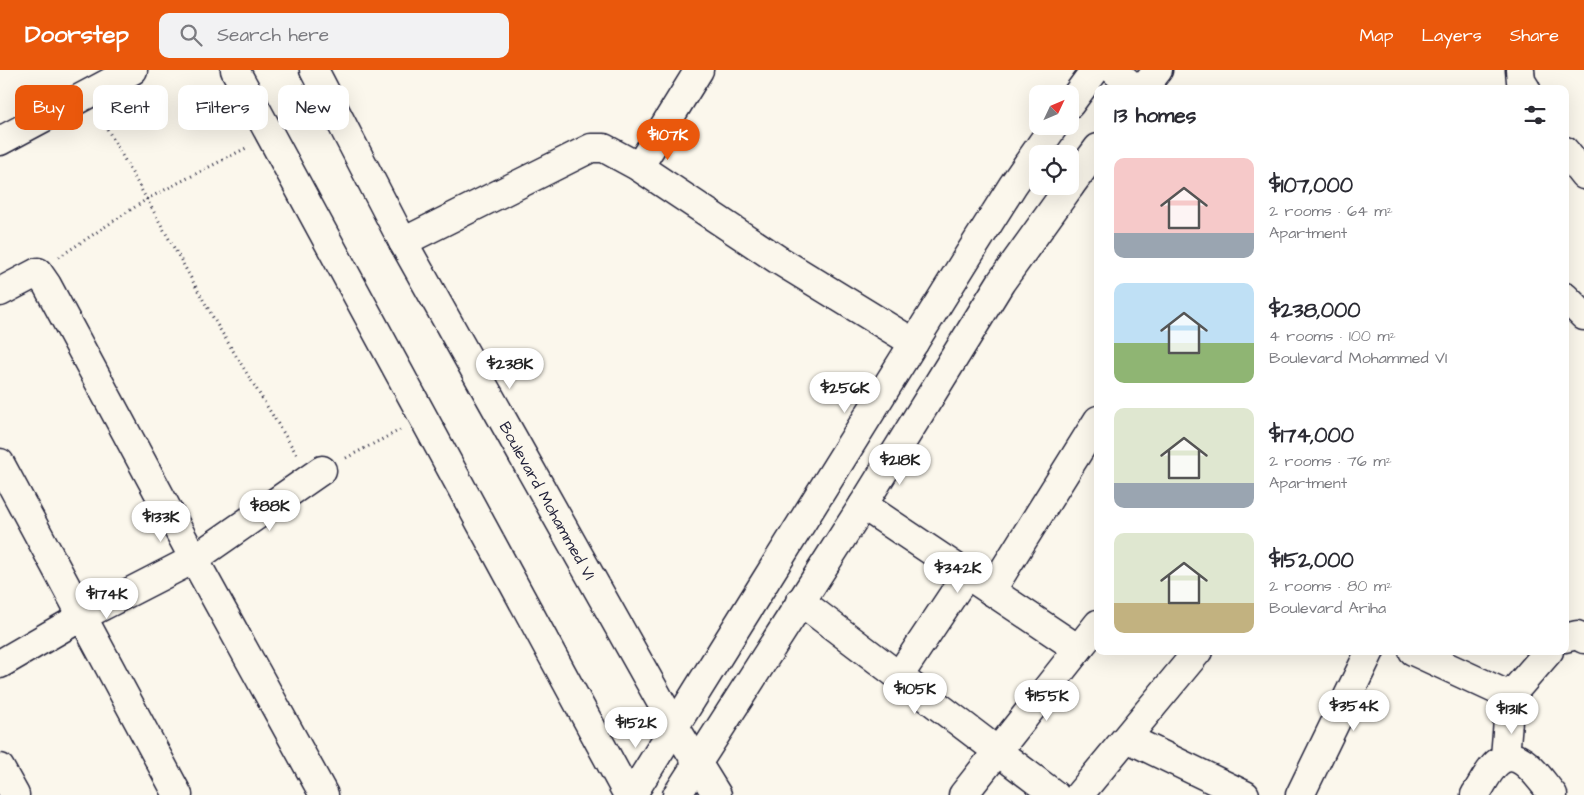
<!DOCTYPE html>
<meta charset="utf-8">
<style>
body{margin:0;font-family:"Architects Daughter",sans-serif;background:#f2f2f3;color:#2b2b33;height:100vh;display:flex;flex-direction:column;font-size:19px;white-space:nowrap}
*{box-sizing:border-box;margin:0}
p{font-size:16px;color:#7c7c81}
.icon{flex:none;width:28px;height:28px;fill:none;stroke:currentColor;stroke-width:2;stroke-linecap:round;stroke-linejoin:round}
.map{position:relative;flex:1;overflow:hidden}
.panel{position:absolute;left:1094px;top:15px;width:475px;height:570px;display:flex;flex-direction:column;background:#fff;border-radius:10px;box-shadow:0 5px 20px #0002}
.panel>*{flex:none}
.hud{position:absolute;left:15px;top:15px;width:475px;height:45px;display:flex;gap:10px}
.needle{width:32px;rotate:46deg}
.buttons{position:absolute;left:1029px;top:15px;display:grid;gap:10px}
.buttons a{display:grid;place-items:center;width:50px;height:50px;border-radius:10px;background:#fff;box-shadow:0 5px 20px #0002;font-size:25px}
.price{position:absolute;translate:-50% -42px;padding:0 11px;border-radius:18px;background:#fff;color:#222;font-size:16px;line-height:32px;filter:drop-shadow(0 1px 2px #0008)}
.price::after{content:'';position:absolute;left:50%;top:30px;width:15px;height:11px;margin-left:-8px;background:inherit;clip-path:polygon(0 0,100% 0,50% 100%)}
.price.active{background:#ea580c;color:#fff}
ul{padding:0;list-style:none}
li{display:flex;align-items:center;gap:15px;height:125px;padding:0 20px}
li span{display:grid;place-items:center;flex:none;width:140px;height:100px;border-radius:10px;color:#555}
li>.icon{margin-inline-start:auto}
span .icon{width:60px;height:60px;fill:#fffc;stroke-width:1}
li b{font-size:21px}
h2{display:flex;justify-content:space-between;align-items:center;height:60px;padding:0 20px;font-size:21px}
.pill{padding:0 18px;border-radius:10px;background:#fff;box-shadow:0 5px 20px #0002;font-size:18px;line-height:45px}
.pill.active{background:#ea580c;color:#fff}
header{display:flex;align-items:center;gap:30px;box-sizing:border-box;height:70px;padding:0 25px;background:#ea580c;color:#fff}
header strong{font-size:24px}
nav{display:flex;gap:28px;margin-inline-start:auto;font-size:18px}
.search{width:350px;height:45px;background:#f2f2f3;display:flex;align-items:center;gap:12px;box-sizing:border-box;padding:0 18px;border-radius:10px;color:#7c7c81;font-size:19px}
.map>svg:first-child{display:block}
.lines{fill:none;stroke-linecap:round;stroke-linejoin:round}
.minor-casing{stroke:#22223b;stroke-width:31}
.major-casing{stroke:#22223b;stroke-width:31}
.path{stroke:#22223b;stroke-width:3;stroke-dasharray:1 4;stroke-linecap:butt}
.minor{stroke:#fbf7ec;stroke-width:28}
.major{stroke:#fbf7ec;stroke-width:28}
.labels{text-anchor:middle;stroke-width:4.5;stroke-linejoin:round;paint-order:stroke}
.street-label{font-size:16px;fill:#22223b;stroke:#fbf7ec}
</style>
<header>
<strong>Doorstep</strong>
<div class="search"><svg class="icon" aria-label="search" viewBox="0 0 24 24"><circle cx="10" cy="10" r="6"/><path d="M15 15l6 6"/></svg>Search here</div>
<nav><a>Map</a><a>Layers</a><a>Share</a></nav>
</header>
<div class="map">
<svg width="1584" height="725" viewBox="0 0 1584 725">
<rect width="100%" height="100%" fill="#fbf7ec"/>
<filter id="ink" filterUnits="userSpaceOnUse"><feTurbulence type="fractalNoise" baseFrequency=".02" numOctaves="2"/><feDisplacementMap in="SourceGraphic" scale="10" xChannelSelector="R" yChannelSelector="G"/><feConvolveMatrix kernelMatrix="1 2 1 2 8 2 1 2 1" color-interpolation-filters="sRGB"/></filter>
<g filter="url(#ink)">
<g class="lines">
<g class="minor-casing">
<g id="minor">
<path d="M235,0l393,725"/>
<path id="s1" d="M314,0l89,172 272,485"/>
<path d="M1114,0l21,19"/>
<path d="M1520,0l1,11 5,8"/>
<path d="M1143,19l15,-19"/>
<path d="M1070,34l25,-34"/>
<path d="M0,71l133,-71"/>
<path d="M1565,81l19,24"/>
<path d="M639,97l60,-97"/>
<path d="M1070,116l28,-38"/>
<path d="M403,172l188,-94h13l35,19 138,92 137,84"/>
<path d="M0,222l38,-20 9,13 147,274 130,236"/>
<path d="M1565,227l19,19"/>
<path d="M0,393l178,332"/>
<path d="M863,435l215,144"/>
<path d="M991,521l107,-171"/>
<path d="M800,531l255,194"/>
<path d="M1565,568l12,-3 7,4"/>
<path d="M1413,581l97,45"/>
<path d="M0,594l81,-47 113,-58 128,-89"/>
<path d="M899,606l68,-102"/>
<path d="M1127,668l118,57"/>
<path d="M1505,687l5,-61 39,-45"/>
<path d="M0,698l15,27"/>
<path d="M632,725l336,-539 45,-71 41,-59"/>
<path d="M677,725l186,-290 138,-223 69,-96"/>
<path d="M963,725l135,-171"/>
<path d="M1079,725l119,-144"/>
<path d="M1300,725l70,-144"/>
<path d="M1475,725c7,-10 13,-24 22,-32 22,-20 43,17 56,32"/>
</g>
</g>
<g class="major-casing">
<path id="major" d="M675,657l42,68"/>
</g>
<path class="path" d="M100,46l119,212 78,127
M59,187l88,-58 101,-52
M346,388l54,-28"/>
<use href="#minor" class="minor"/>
<use href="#major" class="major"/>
</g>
</g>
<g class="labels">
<g class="street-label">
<text dy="6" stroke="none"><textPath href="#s1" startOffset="490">Boulevard Mohammed VI</textPath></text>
</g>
</g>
</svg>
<div class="buttons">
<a><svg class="needle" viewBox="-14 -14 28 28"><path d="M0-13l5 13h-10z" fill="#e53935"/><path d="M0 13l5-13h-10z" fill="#7c7c81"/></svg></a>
<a><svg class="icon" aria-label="locate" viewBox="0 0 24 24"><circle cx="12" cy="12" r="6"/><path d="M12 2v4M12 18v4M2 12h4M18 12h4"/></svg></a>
</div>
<b class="price active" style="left:668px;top:91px">$107K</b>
<b class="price" style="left:510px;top:320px">$238K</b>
<b class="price" style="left:845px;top:344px">$256K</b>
<b class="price" style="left:900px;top:416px">$218K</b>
<b class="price" style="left:270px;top:462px">$88K</b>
<b class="price" style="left:161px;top:473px">$133K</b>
<b class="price" style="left:958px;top:524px">$342K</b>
<b class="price" style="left:107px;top:550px">$174K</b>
<b class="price" style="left:915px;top:645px">$105K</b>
<b class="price" style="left:1047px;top:652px">$155K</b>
<b class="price" style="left:1354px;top:662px">$354K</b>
<b class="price" style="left:1512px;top:665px">$131K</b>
<b class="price" style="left:636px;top:679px">$152K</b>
<div class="hud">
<a class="pill active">Buy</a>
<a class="pill">Rent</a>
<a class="pill">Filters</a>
<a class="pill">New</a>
</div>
<section class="panel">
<h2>13 homes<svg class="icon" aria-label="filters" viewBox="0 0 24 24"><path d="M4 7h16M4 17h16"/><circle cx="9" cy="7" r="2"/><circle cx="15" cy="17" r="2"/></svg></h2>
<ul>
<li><span style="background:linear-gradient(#f6c9c9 75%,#9aa5b1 0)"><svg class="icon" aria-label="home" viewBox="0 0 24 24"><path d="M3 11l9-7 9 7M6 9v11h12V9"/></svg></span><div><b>$107,000</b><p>2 rooms · 64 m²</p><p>Apartment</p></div></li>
<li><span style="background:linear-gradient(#bfe0f5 60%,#8fb573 0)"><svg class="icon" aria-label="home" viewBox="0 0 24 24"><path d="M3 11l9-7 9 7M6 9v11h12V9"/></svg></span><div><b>$238,000</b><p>4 rooms · 100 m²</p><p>Boulevard Mohammed VI</p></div></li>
<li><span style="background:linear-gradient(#dfe7d0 75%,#9aa5b1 0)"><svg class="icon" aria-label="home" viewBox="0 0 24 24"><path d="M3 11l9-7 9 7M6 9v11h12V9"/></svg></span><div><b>$174,000</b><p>2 rooms · 76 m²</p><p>Apartment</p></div></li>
<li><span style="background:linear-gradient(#dfe7d0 70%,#c2b280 0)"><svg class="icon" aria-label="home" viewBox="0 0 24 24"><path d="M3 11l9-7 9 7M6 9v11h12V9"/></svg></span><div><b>$152,000</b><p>2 rooms · 80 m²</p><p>Boulevard Ariha</p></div></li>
</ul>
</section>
</div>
